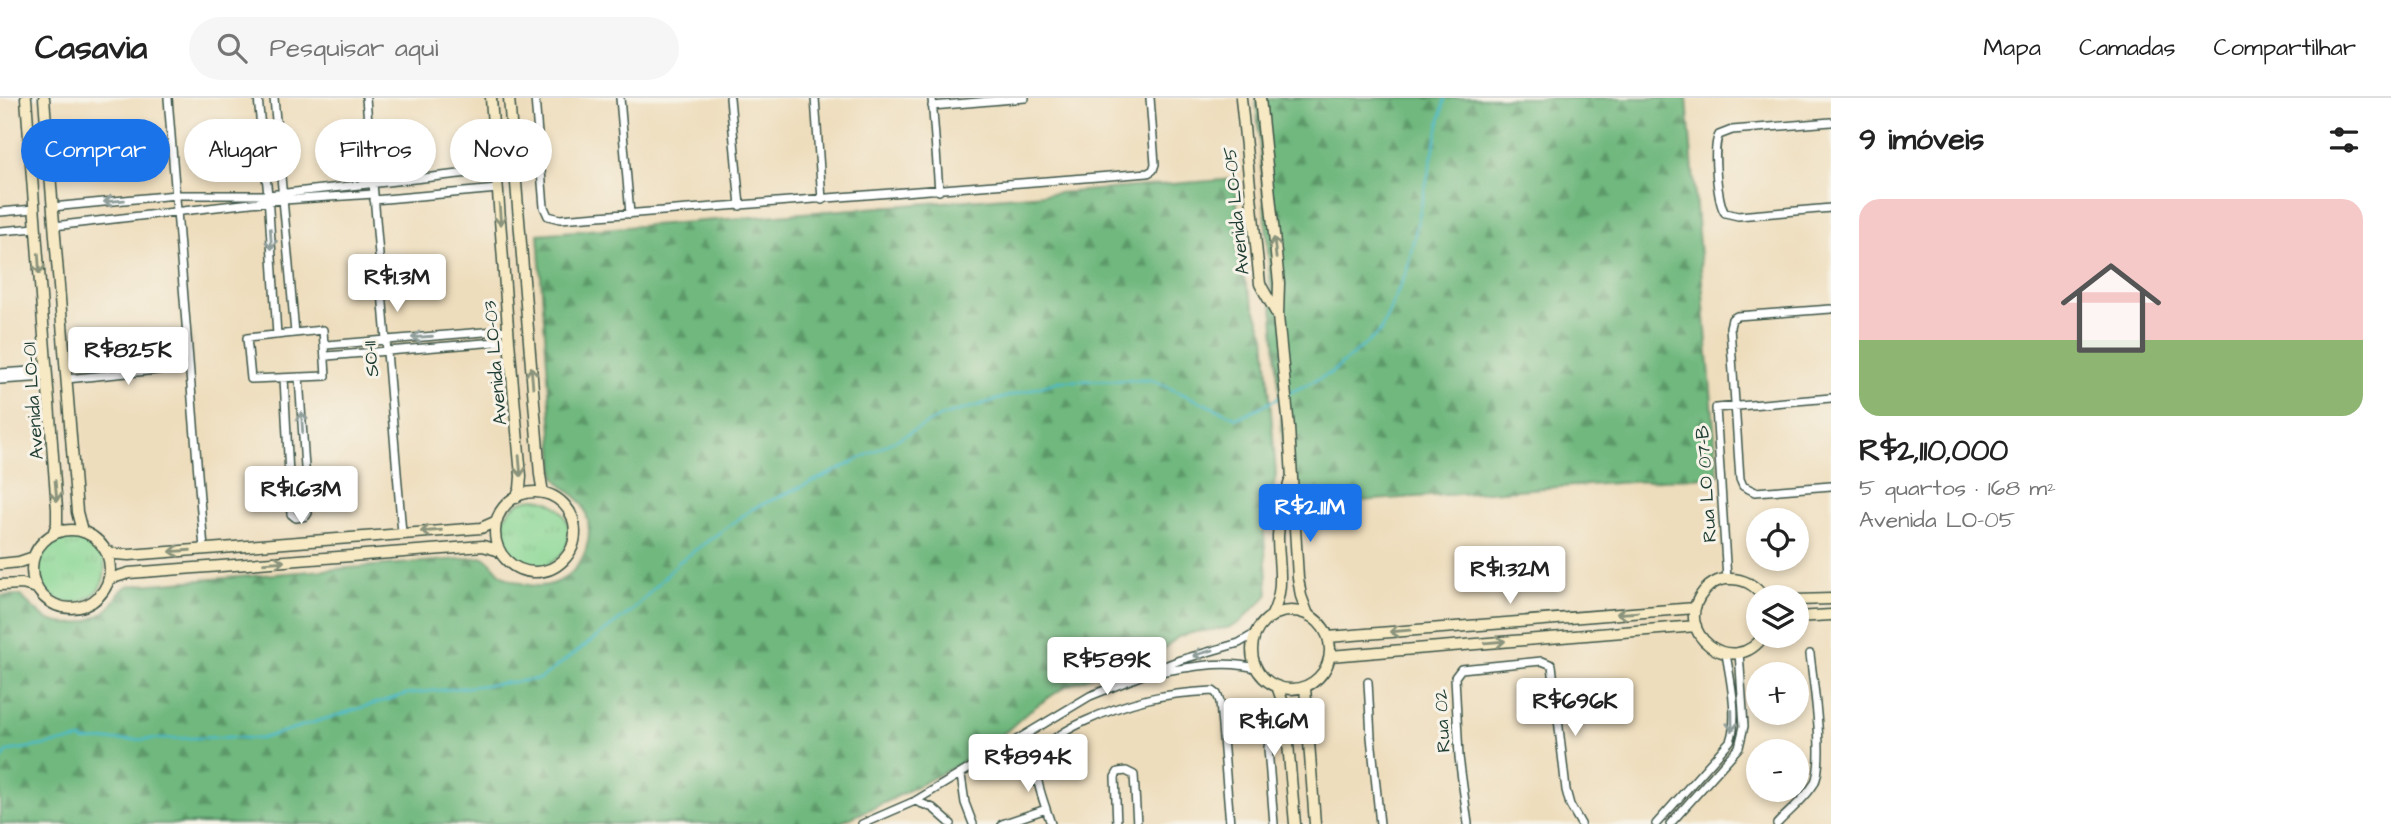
<!DOCTYPE html>
<html lang="pt">
<meta charset="utf-8">
<style>
body{margin:0;font-family:"Architects Daughter",sans-serif;background:#f6f6f6;color:#222;height:100vh;display:flex;flex-direction:column;font-size:26px;white-space:nowrap}
*{box-sizing:border-box;margin:0}
p{font-size:23px;color:#767676}
.icon{flex:none;width:38px;height:38px;fill:none;stroke:currentColor;stroke-width:2;stroke-linecap:round;stroke-linejoin:round}
.map{position:relative;flex:1;overflow:hidden}
.drawer{display:flex;flex-direction:column;background:#fff;width:560px}
.drawer>*{flex:none}
.hud{position:absolute;left:21px;top:21px;width:665px;height:63px;display:flex;gap:14px}
.tools{position:absolute;left:1746px;top:410px;display:grid;gap:14px}
.tools a{display:grid;place-items:center;width:63px;height:63px;border-radius:50%;background:#fff;box-shadow:0 4px 10px #0003;font-size:35px}
.price{position:absolute;translate:-50% -60px;padding:0 16px;border-radius:7px;background:#fff;color:#222;font-size:23px;line-height:46px;filter:drop-shadow(0 2px 4px #0008)}
.price::after{content:'';position:absolute;left:50%;top:42px;width:21px;height:16px;margin-left:-10px;background:inherit;clip-path:polygon(0 0,100% 0,50% 100%)}
.price.active{background:#1a73e8;color:#fff}
ul{padding:0;list-style:none}
li{display:grid;align-content:center;gap:14px;height:371px;padding:0 28px}
li+li{border-top:2px solid #e0e0e0}
li span{display:grid;place-items:center;height:217px;border-radius:21px;color:#555}
li>.icon{margin-inline-start:auto}
span .icon{width:126px;height:126px;fill:#fffc;stroke-width:1}
li b{font-size:30px}
h2{display:flex;justify-content:space-between;align-items:center;height:84px;padding:0 28px;font-size:30px}
.tag{padding:0 24px;border-radius:32px;background:#fff;box-shadow:0 4px 10px #0003;font-size:24px;line-height:63px}
.tag.active{background:#1a73e8;color:#fff}
header{display:flex;align-items:center;gap:42px;box-sizing:border-box;height:98px;padding:0 35px;background:#fff;border-bottom:2px solid #e0e0e0}
header strong{font-size:33px}
nav{display:flex;gap:38px;margin-inline-start:auto;font-size:24px}
.search{width:490px;height:63px;background:#f6f6f6;display:flex;align-items:center;gap:18px;box-sizing:border-box;padding:0 24px;border-radius:38px;color:#767676;font-size:26px}
main{display:flex;flex:1;min-height:0}
.map>svg:first-child{display:block}
.grass{fill:url(#grass-tufts);stroke:#548a64;stroke-width:2}
.forest{fill:url(#forest-firs);stroke:#477a59;stroke-width:2}
.lines{fill:none;stroke-linecap:round;stroke-linejoin:round}
.stream{stroke:#4cb9c6;stroke-width:2.5}
.street-casing{stroke:#3e5548;stroke-width:10}
.secondary-casing{stroke:#3e5548;stroke-width:13}
.street{stroke:#fff;stroke-width:7}
.secondary{stroke:#f6e9c3;stroke-width:10}
.oneway{stroke:#8f9e9a}
.oneway2{stroke:#8a937c}
.labels{text-anchor:middle;stroke-width:6;stroke-linejoin:round;paint-order:stroke}
.street-label{font-size:19px;fill:#1f3d34;stroke:#f7f3e8}
</style>
<header>
<strong>Casavia</strong>
<div class="search"><svg class="icon" aria-label="search" viewBox="0 0 24 24"><circle cx="10" cy="10" r="6"/><path d="M15 15l6 6"/></svg>Pesquisar aqui</div>
<nav><a>Mapa</a><a>Camadas</a><a>Compartilhar</a></nav>
</header>
<main>
<div class="map">
<svg width="1831" height="726" viewBox="0 0 1831 726">
<defs>
<pattern id="grass-tufts" width="24" height="20" patternUnits="userSpaceOnUse" patternTransform="scale(1.75)"><rect width="24" height="20" fill="#8ad794"/><path d="M3 7l-1-3M5 7V3M7 7l1-3M15 17l-1-3M17 17v-4M19 17l1-3" fill="none" stroke="#77b980"/></pattern>
<pattern id="forest-firs" width="22" height="20" patternUnits="userSpaceOnUse" patternTransform="scale(1.75)"><rect width="22" height="20" fill="#6fb87e"/><path d="M5 1l3.5 6h-7zM16 11l3.5 6h-7z" fill="#5b9768"/></pattern>
</defs>
<rect width="100%" height="100%" fill="#f7f3e8"/>
<filter id="ink" filterUnits="userSpaceOnUse"><feTurbulence type="fractalNoise" baseFrequency=".0143" numOctaves="2"/><feDisplacementMap in="SourceGraphic" scale="14" xChannelSelector="R" yChannelSelector="G"/><feConvolveMatrix kernelMatrix="1 2 1 2 8 2 1 2 1" color-interpolation-filters="sRGB"/></filter>
<filter id="wash" filterUnits="userSpaceOnUse"><feTurbulence type="fractalNoise" baseFrequency=".00686" numOctaves="4" result="noise"/><feDisplacementMap in="SourceGraphic" scale="28" xChannelSelector="R" yChannelSelector="G"/><feGaussianBlur stdDeviation="1.57" result="paint"/><feColorMatrix in="noise" values="0 0 0 0 0 0 0 0 0 0 0 0 0 0 0 0 0 1.4 0 .05"/><feComposite in="paint" operator="in"/></filter>
<g filter="url(#wash)">
<rect width="100%" height="100%" fill="#eeddbc"/>
<path class="grass" d="M501 435a34 34 0 1 1 68 0a34 34 0 1 1-68 0Z
M37 471a34 34 0 1 1 68 0a34 34 0 1 1-68 0Z"/>
<path class="forest" d="M1256,0h431l31,378 -430,30z
M1235,81l8,97 22,60 11,139 -12,58 4,62 -30,29 -11,4 -32,4 -17,5 -25,21 -34,8 -53,20 -37,25 -21,19 -50,35 -70,36 -51,23h-837v-228l19,-1c9,7 16,16 25,22 22,13 49,6 66,-10 7,-7 8,-16 17,-21l357,-29c9,5 12,14 20,19 5,4 14,6 20,8 43,12 75,-32 62,-71 -6,-20 -27,-25 -31,-37l-17,-242z"/>
<g class="lines">
<path class="stream" d="M1289,295l42,-20 49,-41 27,-62 38,-172
M0,664l8,-11 75,-12v2l146,-4 31,2 146,-45 134,-15 92,-68 47,-49 73,-53 84,-38 106,-55 118,-35 91,-1 86,38 46,-22"/>
</g>
</g>
<g filter="url(#ink)">
<g class="lines">
<g class="street-casing">
<path id="street" d="M168,0l36,451
M258,0l10,97 9,140
M274,0l21,235
M366,0l36,435
M535,0l9,109 4,9 12,3 588,-46 5,-3 2,-6 -5,-66
M620,0l10,116
M730,0l10,108
M815,0l7,102
M932,0l7,93
M932,8l93,-8
M1831,24l-99,8 -13,5c-7,11 -2,68 6,78l13,3 93,-8
M374,102l124,-11
M52,109l124,-12h92l228,-25
M0,114l34,-3
M54,128l215,-25 105,-7
M0,133l36,-3
M1831,211l-94,7 -5,3 -2,8 10,152 3,7 12,6 76,-6
M323,232l3,46 -75,3 -4,-41z
M326,247l182,-15
M327,258l182,-15
M65,270l122,-13
M0,275l47,-3
M284,280l7,136 5,4 10,-2 2,-3 -9,-136
M66,281l122,-12
M0,282l47,-3
M1727,481l-11,-171 115,-10
M1160,574c31,-5 68,-13 98,-3
M1368,584l3,55 9,87
M961,677l4,28 8,21
M915,703l18,7 18,16
M862,726l53,-23 175,-105 90,-36 59,-17 17,-10
M1002,726l44,-15
M1051,726c-5,-17 -18,-47 -14,-63 7,-30 83,-55 111,-62 21,-5 43,-7 65,-8l4,3 3,8 10,122
M1117,726l-2,-47 3,-5 8,-1 8,4 3,49
M1274,726l-6,-76c1,-15 7,-18 19,-25
M1468,726l-9,-67 -4,-80 6,-8 81,-8 10,4 14,125 4,15 11,19
M1656,726l74,-83c9,-23 0,-63 -4,-87
M1670,726l69,-77 5,-21 -5,-74
M1777,726c12,-13 28,-25 37,-40 12,-22 -1,-103 -4,-130"/>
</g>
<g class="secondary-casing">
<path id="secondary" d="M26,0l31,411v15l-4,10
M44,0l33,414 5,19
M491,0l18,243 12,135 -1,13 -4,9
M509,0l31,377 3,18
M1241,0l19,186 18,32
M1260,0l19,185 -1,33 11,112 9,150 3,18 7,19
M495 434a40 40 0 1 1 80 0a40 40 0 1 1-80 0Z
M32 471a39 39 0 1 1 78 0a39 39 0 1 1-78 0Z
M106,453l10,3 13,1 352,-27 16,-7
M0,466l19,-2 15,-5
M109,481l20,-6 354,-27 17,5
M0,487l22,-1 15,4
M1797,502l34,-1
M1252 552a39 39 0 1 1 78 0a39 39 0 1 1-78 0Z
M1271,519c15,-30 7,-49 7,-81 1,-19 6,-37 12,-55
M1797,519l34,-2
M1764,537c-30,46 -95,-3 -60,-44 5,-6 14,-12 23,-12 16,-1 27,5 37,18
M1328,539l367,-29
M1330,558l366,-30
M1277,588l8,23 10,115
M1305,589l10,137"/>
</g>
<use href="#street" class="street"/>
<use href="#secondary" class="secondary"/>
</g>
<defs><path id="oneway-shaft" d="M-6 0H5M1.5-3L5.5 0L1.5 3" fill="none" stroke-width="1.6" stroke-linecap="round" stroke-linejoin="round" transform="scale(1.75)"/></defs>
<g class="oneway">
<use href="#oneway-shaft" transform="translate(114 103) rotate(175)"/>
<use href="#oneway-shaft" transform="translate(271 141) rotate(86)"/>
<use href="#oneway-shaft" transform="translate(422 239) rotate(176)"/>
<use href="#oneway-shaft" transform="translate(302 324) rotate(-94)"/>
<use href="#oneway-shaft" transform="translate(1203 555) rotate(164)"/>
<use href="#oneway-shaft" transform="translate(1732 623) rotate(89)"/>
</g>
<g class="oneway2">
<use href="#oneway-shaft" transform="translate(500 117) rotate(86)"/>
<use href="#oneway-shaft" transform="translate(1275 150) rotate(-96)"/>
<use href="#oneway-shaft" transform="translate(39 166) rotate(86)"/>
<use href="#oneway-shaft" transform="translate(532 279) rotate(-95)"/>
<use href="#oneway-shaft" transform="translate(520 368) rotate(85)"/>
<use href="#oneway-shaft" transform="translate(56 393) rotate(85)"/>
<use href="#oneway-shaft" transform="translate(431 433) rotate(176)"/>
<use href="#oneway-shaft" transform="translate(180 453) rotate(176)"/>
<use href="#oneway-shaft" transform="translate(274 464) rotate(-4)"/>
<use href="#oneway-shaft" transform="translate(1627 515) rotate(176)"/>
<use href="#oneway-shaft" transform="translate(1400 533) rotate(175)"/>
<use href="#oneway-shaft" transform="translate(1495 544) rotate(-5)"/>
</g>
</g>
<g class="labels">
<g class="street-label">
<text transform="translate(1235 113) rotate(-96)" y="7">Avenida LO-05</text>
<text transform="translate(370 261) rotate(-95)" y="7">SO-11</text>
<text transform="translate(494 265) rotate(-95)" y="7">Avenida LO-03</text>
<text transform="translate(32 303) rotate(-94)" y="7">Avenida LO-01</text>
<text transform="translate(1705 386) rotate(-94)" y="7">Rua LO 07-B</text>
<text transform="translate(1441 623) rotate(-93)" y="7">Rua 02</text>
</g>
</g>
</svg>
<div class="tools">
<a><svg class="icon" aria-label="locate" viewBox="0 0 24 24"><circle cx="12" cy="12" r="6"/><path d="M12 2v4M12 18v4M2 12h4M18 12h4"/></svg></a>
<a><svg class="icon" aria-label="layers" viewBox="0 0 24 24"><path d="M12 4l9 5-9 5-9-5zM3 14l9 5 9-5"/></svg></a>
<a>+</a>
<a>−</a>
</div>
<b class="price" style="left:397px;top:216px">R$1.3M</b>
<b class="price" style="left:128px;top:289px">R$825K</b>
<b class="price" style="left:301px;top:428px">R$1.63M</b>
<b class="price active" style="left:1310px;top:446px">R$2.11M</b>
<b class="price" style="left:1510px;top:508px">R$1.32M</b>
<b class="price" style="left:1107px;top:599px">R$589K</b>
<b class="price" style="left:1575px;top:640px">R$696K</b>
<b class="price" style="left:1274px;top:660px">R$1.6M</b>
<b class="price" style="left:1028px;top:696px">R$894K</b>
<div class="hud">
<a class="tag active">Comprar</a>
<a class="tag">Alugar</a>
<a class="tag">Filtros</a>
<a class="tag">Novo</a>
</div>
</div>
<section class="drawer">
<h2>9 imóveis<svg class="icon" aria-label="filters" viewBox="0 0 24 24"><path d="M4 7h16M4 17h16"/><circle cx="9" cy="7" r="2"/><circle cx="15" cy="17" r="2"/></svg></h2>
<ul>
<li><span style="background:linear-gradient(#f6c9c9 65%,#8fb573 0)"><svg class="icon" aria-label="home" viewBox="0 0 24 24"><path d="M3 11l9-7 9 7M6 9v11h12V9"/></svg></span><div><b>R$2,110,000</b><p>5 quartos · 168 m²</p><p>Avenida LO-05</p></div></li>
</ul>
</section>
</main>
